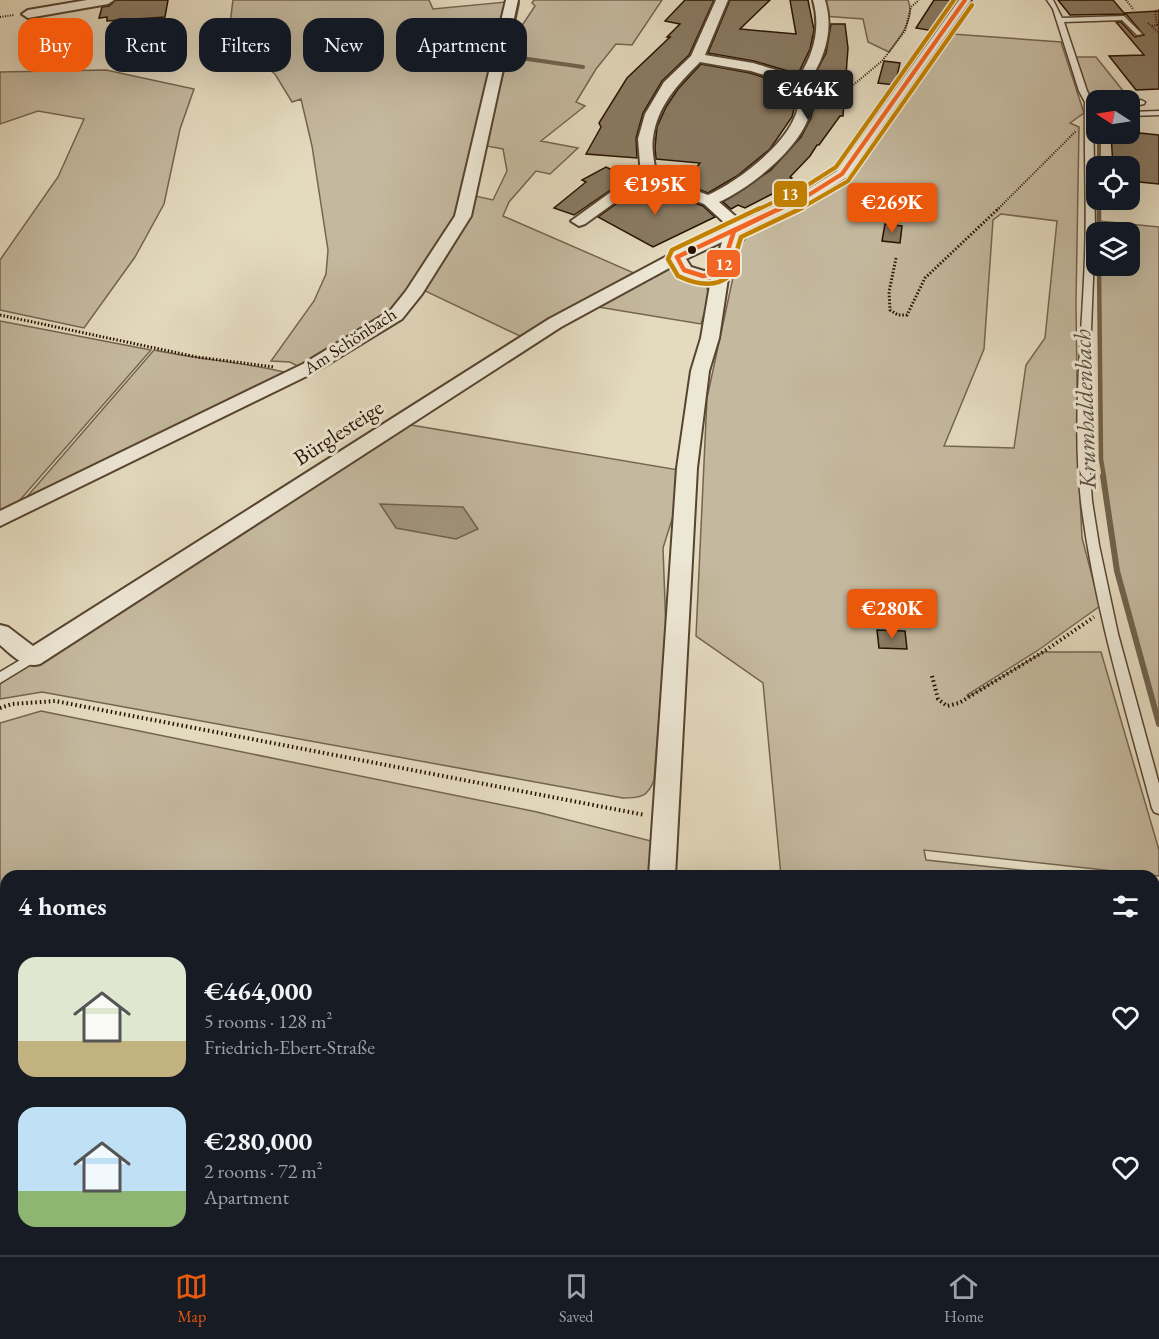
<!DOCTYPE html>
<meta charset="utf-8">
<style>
body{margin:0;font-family:"EB Garamond",serif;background:#242831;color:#f1f3f6;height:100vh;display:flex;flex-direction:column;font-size:22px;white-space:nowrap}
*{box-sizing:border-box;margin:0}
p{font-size:20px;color:#9ea1a6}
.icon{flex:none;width:33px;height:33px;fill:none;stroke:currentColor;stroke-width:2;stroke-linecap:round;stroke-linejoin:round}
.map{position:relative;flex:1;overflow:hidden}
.details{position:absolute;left:0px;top:870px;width:1160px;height:386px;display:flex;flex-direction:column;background:#171b24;border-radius:18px 18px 0 0;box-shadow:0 6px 24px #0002}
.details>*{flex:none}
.guide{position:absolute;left:18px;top:18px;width:600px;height:54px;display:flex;gap:12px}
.needle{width:39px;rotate:282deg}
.buttons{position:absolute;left:1086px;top:90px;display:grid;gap:12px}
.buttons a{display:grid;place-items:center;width:54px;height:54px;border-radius:12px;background:#171b24;box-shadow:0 6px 24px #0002;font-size:30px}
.price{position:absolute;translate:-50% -51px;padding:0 14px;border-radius:6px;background:#ea580c;color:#fff;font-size:20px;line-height:39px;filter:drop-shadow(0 2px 3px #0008)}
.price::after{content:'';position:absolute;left:50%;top:36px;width:18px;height:14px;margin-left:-9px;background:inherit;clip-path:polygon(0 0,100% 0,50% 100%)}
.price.active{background:#222;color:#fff}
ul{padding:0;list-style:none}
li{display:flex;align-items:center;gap:18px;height:150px;padding:0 18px}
li span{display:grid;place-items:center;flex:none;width:168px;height:120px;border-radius:18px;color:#555}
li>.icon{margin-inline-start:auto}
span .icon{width:72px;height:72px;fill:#fffc;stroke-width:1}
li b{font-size:26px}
h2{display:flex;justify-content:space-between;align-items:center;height:72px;padding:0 18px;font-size:26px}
.pill{padding:0 21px;border-radius:18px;background:#171b24;box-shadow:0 6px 24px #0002;font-size:21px;line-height:54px}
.pill.active{background:#ea580c;color:#fff}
.tabs{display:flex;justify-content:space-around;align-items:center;height:84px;border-top:2px solid #363941;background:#171b24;font-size:16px;color:#9ea1a6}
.tabs a{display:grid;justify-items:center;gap:3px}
.tabs .active{color:#ea580c}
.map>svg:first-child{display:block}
.green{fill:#c4b89e;stroke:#756450;stroke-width:1.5;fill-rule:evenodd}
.water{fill:#a3967e;stroke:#71614c;stroke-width:1.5}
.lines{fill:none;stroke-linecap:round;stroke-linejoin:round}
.stream-far2{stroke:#71614c;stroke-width:4}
.stream-far1{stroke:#71614c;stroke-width:4.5}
.stream{stroke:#71614c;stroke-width:6}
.building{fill:#897a63;stroke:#261101;stroke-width:1.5}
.lane-casing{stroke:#564330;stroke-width:3}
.street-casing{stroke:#564330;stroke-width:4}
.path-far2{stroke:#261101;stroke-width:2;stroke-dasharray:1 1.5;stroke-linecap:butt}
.path-far1{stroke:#261101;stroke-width:3;stroke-dasharray:1.5 2;stroke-linecap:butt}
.path{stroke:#261101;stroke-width:4;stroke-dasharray:1.5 3;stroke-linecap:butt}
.lane{fill:#ede7d5;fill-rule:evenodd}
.street{fill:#ede7d5;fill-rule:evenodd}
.bus-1-far1-casing{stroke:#ede7d5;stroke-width:7}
.bus-1-casing{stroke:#ede7d5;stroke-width:8}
.bus-2-far1-casing{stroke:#ede7d5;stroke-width:7}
.bus-2-casing{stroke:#ede7d5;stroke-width:8}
.bus-1-far1{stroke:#f26522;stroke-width:4}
.bus-1{stroke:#f26522;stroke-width:4.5}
.bus-2-far1{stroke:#c38100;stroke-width:4}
.bus-2{stroke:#c38100;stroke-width:4.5}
.bus-dot{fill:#261101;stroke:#ede7d5;stroke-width:2}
.labels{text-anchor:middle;stroke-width:6;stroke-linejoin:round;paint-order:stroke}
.far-street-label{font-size:18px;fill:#261101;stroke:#ede7d5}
.street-label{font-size:22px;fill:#261101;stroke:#ede7d5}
.water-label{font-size:24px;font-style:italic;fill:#5e4d39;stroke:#ede7d5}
.line-badge{stroke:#ede7d5;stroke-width:2}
.badge-label{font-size:16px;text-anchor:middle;font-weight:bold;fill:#fff}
</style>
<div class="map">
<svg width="1159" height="1255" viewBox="0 0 1159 1255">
<rect width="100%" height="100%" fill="#e4dabe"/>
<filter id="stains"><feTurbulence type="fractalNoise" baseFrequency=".00333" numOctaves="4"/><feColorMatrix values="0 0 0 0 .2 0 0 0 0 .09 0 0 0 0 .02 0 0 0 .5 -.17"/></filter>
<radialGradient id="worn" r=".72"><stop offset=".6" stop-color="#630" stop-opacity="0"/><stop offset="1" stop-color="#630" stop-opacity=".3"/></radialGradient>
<path class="green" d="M233,0h196l4,9 73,-7 -47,207 -8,18 -54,80 -96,61 -11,-6 -19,-1 43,-60 12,-27 2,-24 -16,-104 -11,-47 -9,3 -17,-28 -47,-35z
M534,0h128l-30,45 -16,-1 -20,25 -20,33 9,4 -44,35 37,7 -28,26 -14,-3 -27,31 -6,14 131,57 -76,42 -36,22 -101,-48 50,-94 22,5 14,-29 -4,-22 -17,-3 21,-89 4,-1 8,-15 2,-14 14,-21 -3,-3z
M819,0h89c8,19 -9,38 -19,52l-21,-10 -5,-23 -40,-3z
M952,34l109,8 23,71 -14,10 9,4 -3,176 2,154 4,81 18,68 -63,45 -70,44 1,2 75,-45h58l58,198v26l-235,-26 2,10 152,16h-297l-18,-193 -67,-47 11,-238 33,-153 14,-16 97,-56zM1001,214l56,7 -12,117 -19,27 -12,83 -70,-2 40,-97 9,-129z
M1072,57h24l32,40 -39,5z
M106,70l88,19 -14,40 -16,75 -29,53 -51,71 -84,-18v-50l58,-83 26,-58 -46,-8 -38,13v-52z
M1099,221l60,6v497l-42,-153 -16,-112 -2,-193h31v-34h-31z
M666,267c7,1 7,5 13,8 7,5 18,4 26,4l4,18 -8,27 -109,-18 15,-4z
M0,321l151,29 -145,166 -6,3z
M154,350c46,10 93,12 138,24l-274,133z
M405,424l274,46 -5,43 -11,35 3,82 -12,150c-6,17 -14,18 -31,18l-581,-106 -42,7v-17z
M41,711l496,101 118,30 -3,34h-646v374h612v5h-618v-532z
M1154,884l5,1v370h-268l-2,-5h265z"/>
<path class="water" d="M380,504l83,3 15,22 -22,10 -60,-11z"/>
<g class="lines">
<path class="stream-far2" d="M518,3l-11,53 76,11
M500,81l7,-25
M1099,134v32
M1099,200v10"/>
<path class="stream-far1" d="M1099,208v24
M1099,266l2,193 3,18"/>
<path class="stream" d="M1103,476l14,95 42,153"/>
</g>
<path class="building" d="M116,0h52l-3,17 -58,4v-4l-8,1 3,-11 7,-1z
M685,0h29l-25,55 -27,26 -19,32 -7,25 1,20 -51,-4 15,-27 -2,-4 28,-45 43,-41h-3l13,-13 -15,-3z
M730,0h40l-30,29 56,5 -6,-34h18l6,30 -4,19 -12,25 -44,-13 -46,-8z
M934,0h22l-22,31 -18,-3z
M1058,0h55l11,13 35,-2v78l-23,1 -27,-34 35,-1 -28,-33h5l14,15 9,-2 -18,-21 -56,1z
M831,24h14l3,24 -5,68h-3l-21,29h-2l-7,11 -20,21 2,1 -18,15 -29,15 -7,-3 -7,4 -8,-7 48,-32 30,-33 10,-19 4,-19 -4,-17 15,-29z
M884,61l16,2 -5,22 -17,-2z
M701,64l49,9 44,14 2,14 -4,16 -22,32 -33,27 -29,17 -26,-10 18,-20 -44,-4 -1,-12 2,-20 9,-20 12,-18z
M1130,132l29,3v49l-29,-3v-15h-17l-2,-32z
M606,167l22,11 -54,37 -20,-7 32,-26 -4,-2z
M645,187l23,12 4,-5 31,12 12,11 -62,30 -55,-30 39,-28z
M885,224l17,2 -2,17 -18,-2z
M877,630l28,1 2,18 -28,-1z"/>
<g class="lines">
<g class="lane-casing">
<path id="lane" d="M1047,0h6l9,18 62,-2 18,18 -5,1 -15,-15 -58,2 23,69 5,10 4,1v4h-3l2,123 -8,201 5,71 7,44 19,89 41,150v30l-5,-2 -2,-4c-27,-101 -58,-202 -71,-306 -9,-81 1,-163 4,-245 2,-52 -1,-103 0,-155l-6,-11 -26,-82z
M1141,100l4,2 -1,2 -14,3v-4z
M1159,111v4l-29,1v-4z
M32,653l4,2 2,3 -2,3 -36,22v-11z"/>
</g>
<g class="street-casing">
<path id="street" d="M87,0h27l-6,4 -80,14 -6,-4 6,-4z
M506,0h12l-47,216 -49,78 -20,25 -87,53 -315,154v-15l303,-147 87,-53 16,-20 49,-75z
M716,0h12l-23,55 48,8 46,14c15,-24 22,-49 14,-77h12c9,30 0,56 -16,82 20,46 -53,103 -90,120l22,19 61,-28 35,-22 122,-171h12l-124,177 -35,22 -71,34 -12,39 -10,66 -10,33 -12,97 -22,408h-26l28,-408 14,-97 10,-33 10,-59 -8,2 -25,-7 -5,-8 -112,61 -521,337c-16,5 -28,-9 -40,-19v-20l8,2 25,19 516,-327 122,-65 58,-27 -25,-23 -55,-21 -13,4 -51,37 -6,2 -8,-5 55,-40 15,-5 -3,-37 7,-25 19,-32 27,-26zM700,62l51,9 45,14c18,42 -55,95 -88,110l-52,-19c-1,-12 -5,-27 -3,-38 4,-32 25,-54 47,-76zM722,242l-8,27 -10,2 -13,-4 -5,-8z
M612,1250h32l-1,5h-32z"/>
</g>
<path class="path-far2" d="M1126,0l8,10
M0,17l14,-2
M1148,23l11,10
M1152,26l5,-1 -2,-14 4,-1
M820,97l20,-1 42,-35 23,-30 6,-24 8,-7
M997,210l79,-79"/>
<path class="path-far1" d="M896,258l-7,34 1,18 8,5h9l18,-37 74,-70
M0,315l197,42 77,10"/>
<path class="path" d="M932,676l6,23 9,7 12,-3 84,-51 51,-35
M0,708l12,-4 43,-3 590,114"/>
<use href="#lane" class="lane"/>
<use href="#street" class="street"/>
<g class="bus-1-far1-casing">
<path id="bus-1-far1" d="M807,196l35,-22 123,-174
M777,210l30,-14 -29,14"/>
</g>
<g class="bus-1-casing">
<path id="bus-1" d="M781,208l-104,49 7,13 19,6 18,-4 13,-41 47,-23"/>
</g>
<g class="bus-2-far1-casing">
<path id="bus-2-far1" d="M757,210l46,-22 33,-21 118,-167
M798,210l50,-29 124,-176"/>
</g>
<g class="bus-2-casing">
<path id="bus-2" d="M760,208l-88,42 -4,9 10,17c17,8 36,13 51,0l12,-39 61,-29"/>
</g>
<use href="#bus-1-far1" class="bus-1-far1"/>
<use href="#bus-1" class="bus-1"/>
<use href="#bus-2-far1" class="bus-2-far1"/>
<use href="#bus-2" class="bus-2"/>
</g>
<circle class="bus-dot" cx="692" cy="250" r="5"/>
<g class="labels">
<g class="far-street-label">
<text transform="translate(350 341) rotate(-33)" y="6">Am Schönbach</text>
</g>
<g class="street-label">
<text transform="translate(338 432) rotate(-33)" y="8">Bürglesteige</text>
</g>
<g class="water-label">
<text transform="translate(1085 409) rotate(-92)" y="8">Krumhaldenbach</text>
</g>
</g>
<g class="line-badge">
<rect x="773" y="180" width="35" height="28" rx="6" fill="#c38100"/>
<rect x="706" y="249" width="35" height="29" rx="6" fill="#f26522"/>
</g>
<g class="badge-label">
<text x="790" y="200">13</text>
<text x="724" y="270">12</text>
</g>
<rect width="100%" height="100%" filter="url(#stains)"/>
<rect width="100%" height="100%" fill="url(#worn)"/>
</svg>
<div class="buttons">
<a><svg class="needle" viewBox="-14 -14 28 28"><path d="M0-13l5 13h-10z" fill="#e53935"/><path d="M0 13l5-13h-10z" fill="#9ea1a6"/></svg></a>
<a><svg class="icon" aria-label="locate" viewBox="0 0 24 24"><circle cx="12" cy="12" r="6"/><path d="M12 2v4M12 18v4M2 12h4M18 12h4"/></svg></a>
<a><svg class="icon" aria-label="layers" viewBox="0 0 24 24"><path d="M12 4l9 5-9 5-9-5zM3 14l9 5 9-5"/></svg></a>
</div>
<b class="price active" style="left:808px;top:121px">€464K</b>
<b class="price" style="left:655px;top:216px">€195K</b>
<b class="price" style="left:892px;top:234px">€269K</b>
<b class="price" style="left:892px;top:640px">€280K</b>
<div class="guide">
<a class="pill active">Buy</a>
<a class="pill">Rent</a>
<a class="pill">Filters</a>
<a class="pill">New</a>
<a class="pill">Apartment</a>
</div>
<section class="details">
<h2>4 homes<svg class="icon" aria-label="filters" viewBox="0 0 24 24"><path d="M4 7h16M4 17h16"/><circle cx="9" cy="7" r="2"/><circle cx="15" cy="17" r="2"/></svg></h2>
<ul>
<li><span style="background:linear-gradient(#dfe7d0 70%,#c2b280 0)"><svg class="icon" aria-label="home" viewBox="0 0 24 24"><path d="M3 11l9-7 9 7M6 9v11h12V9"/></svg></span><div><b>€464,000</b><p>5 rooms · 128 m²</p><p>Friedrich-Ebert-Straße</p></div><svg class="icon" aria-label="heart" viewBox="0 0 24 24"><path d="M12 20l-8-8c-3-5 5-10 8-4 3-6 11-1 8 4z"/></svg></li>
<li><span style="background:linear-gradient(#bfe0f5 70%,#8fb573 0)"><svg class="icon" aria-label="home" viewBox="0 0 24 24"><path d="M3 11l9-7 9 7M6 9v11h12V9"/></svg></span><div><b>€280,000</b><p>2 rooms · 72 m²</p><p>Apartment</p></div><svg class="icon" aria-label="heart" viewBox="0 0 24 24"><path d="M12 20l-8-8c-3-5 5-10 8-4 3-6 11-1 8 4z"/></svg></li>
</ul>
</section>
</div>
<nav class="tabs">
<a class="active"><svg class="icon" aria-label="map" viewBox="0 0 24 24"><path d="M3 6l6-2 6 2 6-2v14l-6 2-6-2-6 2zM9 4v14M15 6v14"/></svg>Map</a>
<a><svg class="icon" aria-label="saved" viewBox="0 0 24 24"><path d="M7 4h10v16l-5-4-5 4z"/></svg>Saved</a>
<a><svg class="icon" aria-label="home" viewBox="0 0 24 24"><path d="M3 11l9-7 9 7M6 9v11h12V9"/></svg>Home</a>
</nav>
